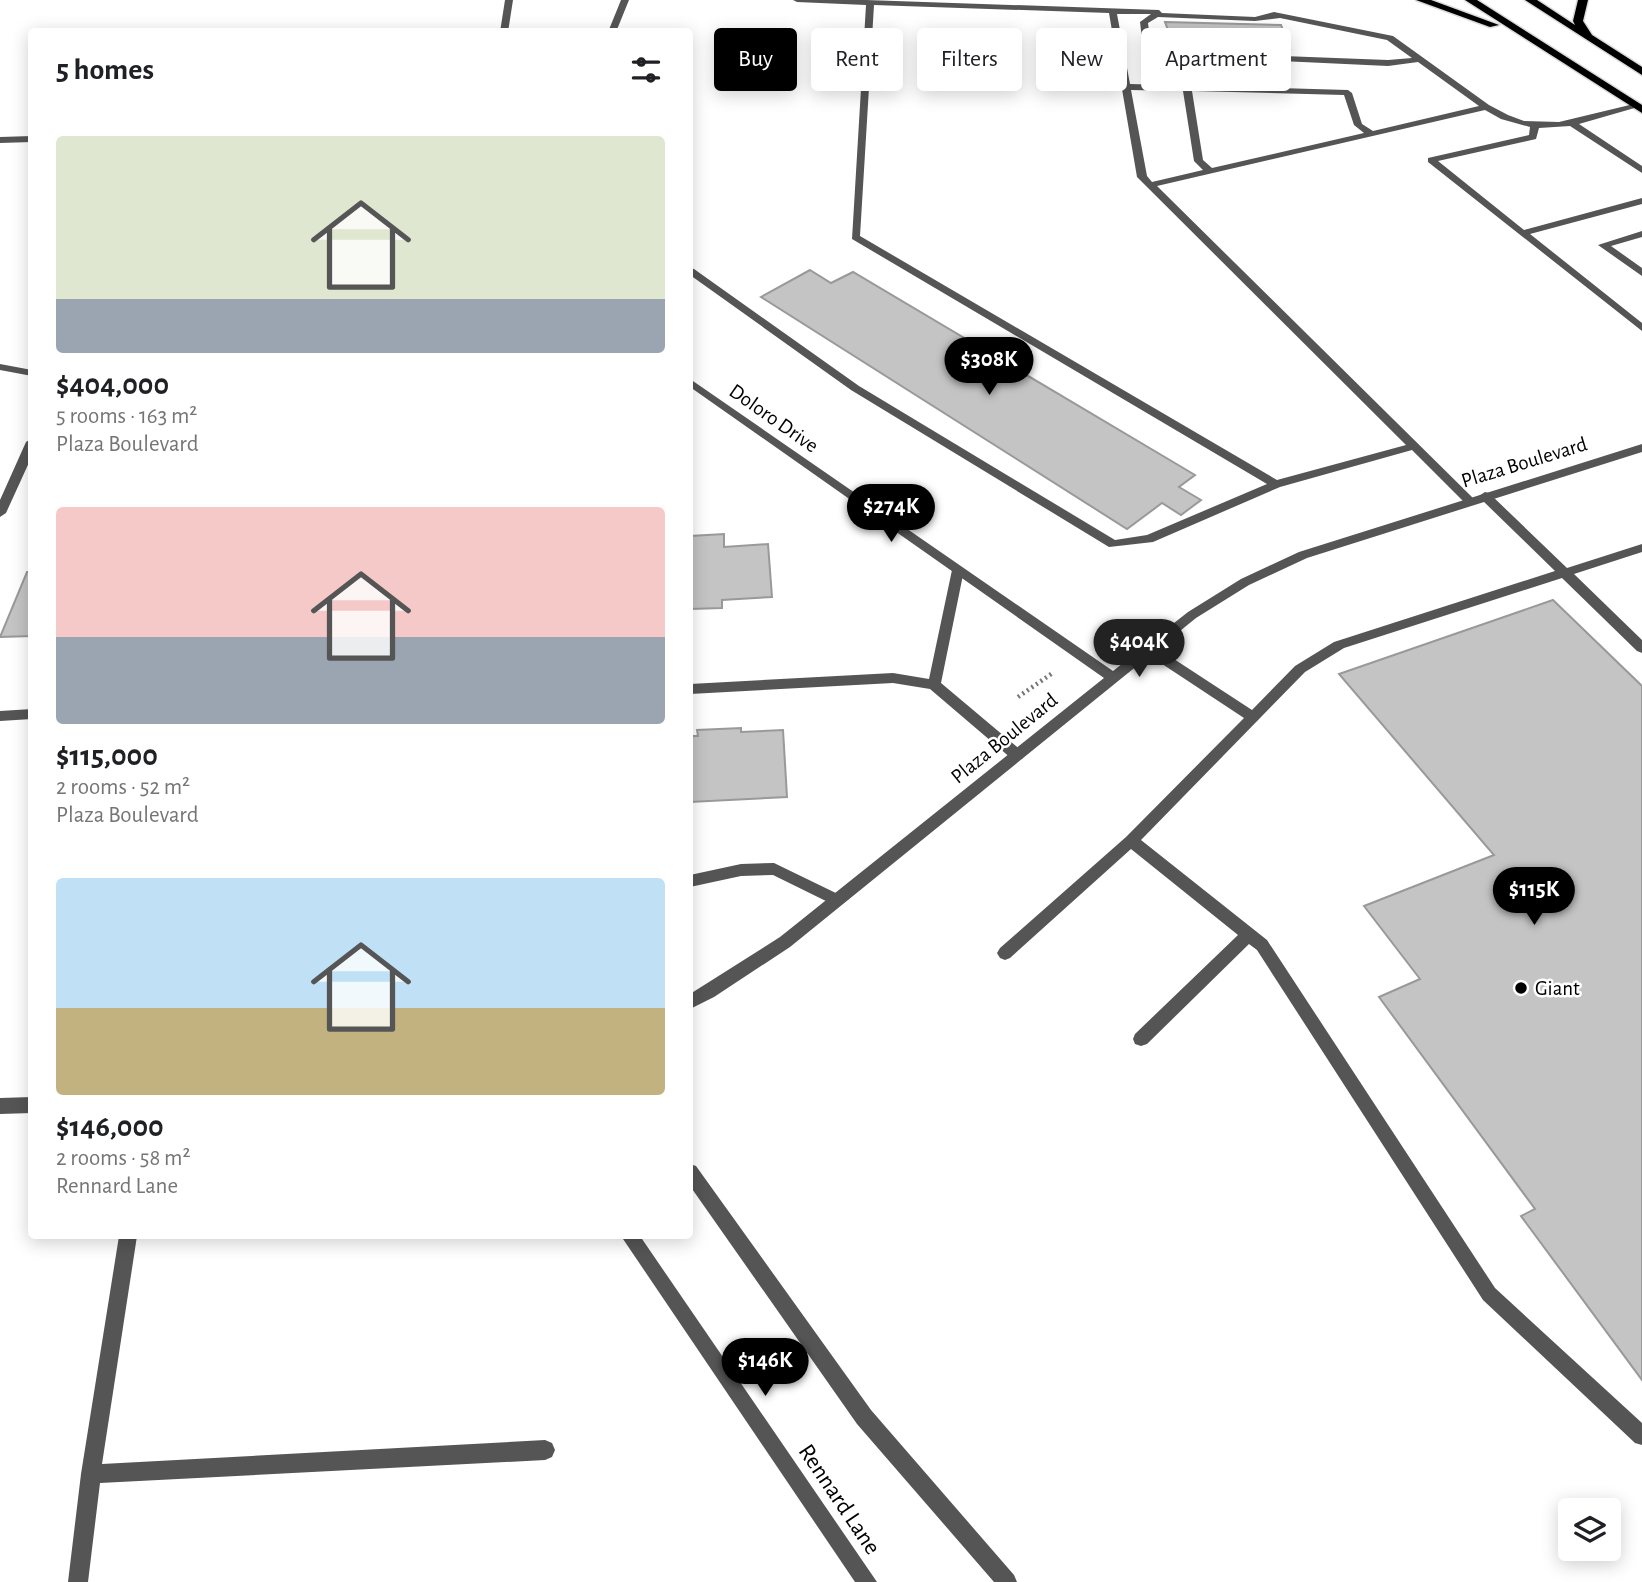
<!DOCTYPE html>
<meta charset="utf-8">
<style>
body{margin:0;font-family:"Alegreya Sans",sans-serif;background:#f2f2f2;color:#202124;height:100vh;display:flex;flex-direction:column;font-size:26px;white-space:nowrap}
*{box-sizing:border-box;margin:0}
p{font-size:23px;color:#757577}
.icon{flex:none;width:38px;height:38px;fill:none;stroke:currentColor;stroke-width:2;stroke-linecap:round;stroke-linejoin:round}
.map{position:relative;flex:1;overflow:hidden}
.panel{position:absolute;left:28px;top:28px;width:665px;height:1211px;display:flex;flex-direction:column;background:#fff;border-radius:7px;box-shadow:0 4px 18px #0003}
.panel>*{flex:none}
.guide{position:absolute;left:714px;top:28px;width:665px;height:63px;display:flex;gap:14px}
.tools{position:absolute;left:1558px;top:1498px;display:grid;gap:14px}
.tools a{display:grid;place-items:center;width:63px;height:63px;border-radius:7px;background:#fff;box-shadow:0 4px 18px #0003;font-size:35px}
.price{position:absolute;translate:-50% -60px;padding:0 16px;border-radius:24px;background:#000;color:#fff;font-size:23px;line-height:46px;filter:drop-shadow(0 2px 4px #0008)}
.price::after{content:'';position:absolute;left:50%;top:42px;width:21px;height:16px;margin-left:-10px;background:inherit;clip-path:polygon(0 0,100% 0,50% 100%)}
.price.selected{background:#222;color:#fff}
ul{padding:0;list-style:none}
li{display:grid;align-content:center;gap:14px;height:371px;padding:0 28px}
li span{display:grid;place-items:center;height:217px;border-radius:7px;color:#555}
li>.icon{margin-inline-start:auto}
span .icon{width:126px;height:126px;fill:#fffc;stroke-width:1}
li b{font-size:30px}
h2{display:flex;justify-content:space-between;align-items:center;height:84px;padding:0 28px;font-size:30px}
.tag{padding:0 24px;border-radius:7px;background:#fff;box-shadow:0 4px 18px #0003;font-size:24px;line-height:63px}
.tag.selected{background:#000;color:#fff}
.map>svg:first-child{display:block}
.building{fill:#c4c4c4;stroke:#999;stroke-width:2}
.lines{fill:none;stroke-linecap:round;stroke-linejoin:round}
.primary-casing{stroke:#dbdbdb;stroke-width:3}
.path{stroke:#777;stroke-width:4.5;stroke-dasharray:2 3.5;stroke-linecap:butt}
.lane{fill:#555;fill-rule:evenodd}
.street{fill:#555;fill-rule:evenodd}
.primary{fill:#000;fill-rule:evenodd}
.poi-dot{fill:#000;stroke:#fff;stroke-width:2.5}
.labels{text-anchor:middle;stroke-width:5;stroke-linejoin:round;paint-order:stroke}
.street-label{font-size:21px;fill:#000;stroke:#fff}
.poi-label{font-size:21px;fill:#000;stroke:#fff;text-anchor:start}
.near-street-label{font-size:24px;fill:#000;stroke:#fff}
</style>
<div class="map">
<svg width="1642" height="1582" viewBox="0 0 1642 1582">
<rect width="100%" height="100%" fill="#fff"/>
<path class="building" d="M1165,22l116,3 9,24 -116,-3z
M810,270l21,13 22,-11 342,203 -16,12 22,13 -20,15 -19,-12 -35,26 -366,-232z
M724,534v13l44,-3 4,53 -50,3v8l-32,1v-73z
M27,572h5v64l-32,1z
M1553,600l89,86v694l-121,-164 14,-7 -156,-212 41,-18 -56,-73 130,-51 -155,-181z
M741,728v4l42,-2 4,67 -97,5v-66h8l-1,-6z"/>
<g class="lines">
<g class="primary-casing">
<path id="primary" d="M1416,0h15l68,25 -9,2z
M1465,0h12l165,105v8z
M1525,0h12l38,25 -2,-4 5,-21h10l-5,21 9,14 50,32v8z"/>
</g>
<path class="path" d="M1018,697l36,-25"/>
<path class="lane" d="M505,0h8l-5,32h-8z
M621,0h8l-13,32h-8z
M793,0h73l293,10 3,3 93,4 19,-5 119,24 96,69 19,10 16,6 35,1 79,-19v4l-59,17 63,42v7l-72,-47 -31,2 -3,11 -98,22 86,69 118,-32v6l-112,30 112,89v8l-214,-169v-4l101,-23 1,-8 -29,-8 -16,-9 -328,76 319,315 -2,3h-8l-54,-54 -132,37 -127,55 -44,5 -258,-157 -161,-115v-7l4,1 165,117 256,154 32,-5 120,-51 -415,-245 14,-234 -69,-3zM874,5l235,8 28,164 269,268 -129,35 -417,-244zM1117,14h34l-11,8 2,17 10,16 236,11 30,-4 61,44 -106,25 -11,-7 -10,-31 -4,-3 -218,-6zM1158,17l97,4 25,-3 107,22 25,18 -24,2 -231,-9 -7,-12 -2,-16zM1131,90l52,1 11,70 9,9 -51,12 -5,-6zM1192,91l152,4 10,30 10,8 -152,35 -9,-8z
M32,136v6l-32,1v-6z
M1642,231v6l-31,9 31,22v8l-44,-31z
M0,364l32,6v6l-32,-6z
M32,438v18l-26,57 -6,4v-17l26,-58z
M1485,492l4,1 78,75 75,-24v8l-68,22 68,66v13l-5,-2 -75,-73 -218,70 -39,24 -164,168 126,100 228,348 147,135v22l-7,-2 -152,-143 -226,-350 -8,-6 -102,100 -6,2 -6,-2 -2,-5 2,-5 103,-99 -107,-86 -121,109 -5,2 -5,-2 -3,-5 3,-5 126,-111 118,-119 -100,-66 -1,-3 1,-3h10l98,64 43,-44 39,-24 221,-71 -74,-72 -2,-3z
M958,566l6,4 -23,113 81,68 2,4 -2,4h-10l-82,-70 -37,-6 -203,11v-10l203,-11 36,6 23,-109z
M32,709v10l-32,2v-10z
M774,863l68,33 2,4 -2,4 -5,2 -5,-2 -59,-29 -32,1 -51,11v-12l51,-11z
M690,1164l6,2 175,244 143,165 3,7h-23l-137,-158 -167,-238z
M119,1236h18l-35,228 443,-24 7,3 3,7 -3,7 -7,3 -445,23 -12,99h-20l13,-108z"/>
<path class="street" d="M690,379l423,292 75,-59 53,-33 58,-27 343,-108v8l-335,106 -58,27 -53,33 -406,329 -76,50 -24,12v-15l90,-57 324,-259 -414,-291z
M32,1097v16l-32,1v-16z
M621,1236h19l237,346h-22z"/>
<use href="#primary" class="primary"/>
</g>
<circle class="poi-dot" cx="1521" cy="988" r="7"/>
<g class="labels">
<g class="street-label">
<text transform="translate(774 418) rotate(35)" y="7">Doloro Drive</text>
<text transform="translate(1524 462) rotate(-17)" y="7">Plaza Boulevard</text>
<text transform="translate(1004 738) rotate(-39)" y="7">Plaza Boulevard</text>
</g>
<g class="poi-label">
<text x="1535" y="995">Giant</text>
</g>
<g class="near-street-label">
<text transform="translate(840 1499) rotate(56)" y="8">Rennard Lane</text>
</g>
</g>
</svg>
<div class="tools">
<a><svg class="icon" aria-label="layers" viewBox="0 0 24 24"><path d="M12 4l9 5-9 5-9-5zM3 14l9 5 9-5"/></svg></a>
</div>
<b class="price" style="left:989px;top:397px">$308K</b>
<b class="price" style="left:891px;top:544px">$274K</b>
<b class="price selected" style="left:1139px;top:679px">$404K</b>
<b class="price" style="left:1534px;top:927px">$115K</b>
<b class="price" style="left:765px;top:1398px">$146K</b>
<div class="guide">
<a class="tag selected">Buy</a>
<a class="tag">Rent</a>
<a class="tag">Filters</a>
<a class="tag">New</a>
<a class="tag">Apartment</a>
</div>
<section class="panel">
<h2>5 homes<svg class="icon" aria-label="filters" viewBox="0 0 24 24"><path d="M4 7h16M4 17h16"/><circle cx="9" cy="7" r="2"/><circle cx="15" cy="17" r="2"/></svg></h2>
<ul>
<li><span style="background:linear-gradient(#dfe7d0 75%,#9aa5b1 0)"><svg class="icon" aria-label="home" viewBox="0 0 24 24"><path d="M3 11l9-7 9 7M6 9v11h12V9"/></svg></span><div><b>$404,000</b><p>5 rooms · 163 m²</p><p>Plaza Boulevard</p></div></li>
<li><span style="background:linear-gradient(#f6c9c9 60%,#9aa5b1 0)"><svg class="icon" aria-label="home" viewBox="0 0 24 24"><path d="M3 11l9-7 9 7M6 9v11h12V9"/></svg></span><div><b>$115,000</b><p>2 rooms · 52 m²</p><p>Plaza Boulevard</p></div></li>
<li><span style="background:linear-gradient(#bfe0f5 60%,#c2b280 0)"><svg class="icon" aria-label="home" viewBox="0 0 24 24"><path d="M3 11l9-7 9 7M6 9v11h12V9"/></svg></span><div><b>$146,000</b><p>2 rooms · 58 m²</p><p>Rennard Lane</p></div></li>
</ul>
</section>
</div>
